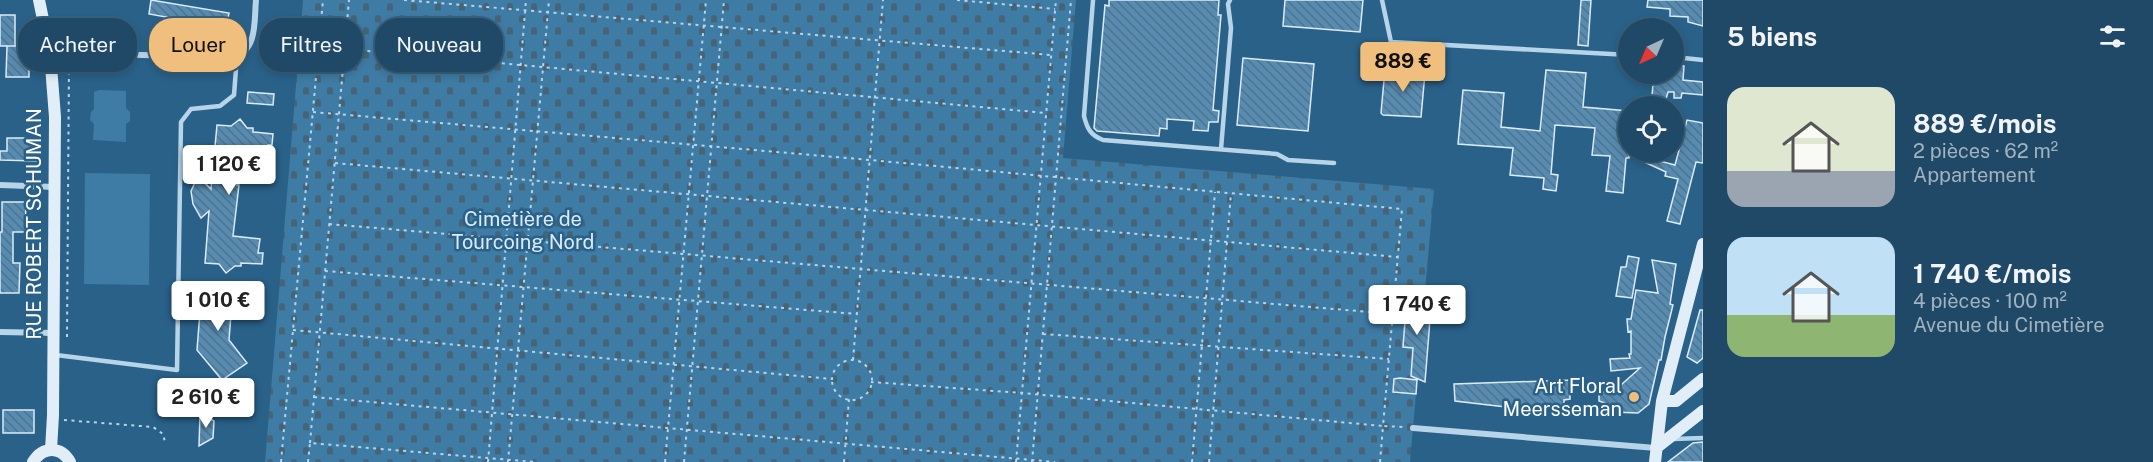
<!DOCTYPE html>
<html lang="fr">
<meta charset="utf-8">
<style>
body{margin:0;font-family:"Public Sans",sans-serif;background:#2c5370;color:#f1f3f6;height:100vh;display:flex;flex-direction:column;font-size:22px;white-space:nowrap}
*{box-sizing:border-box;margin:0}
p{font-size:20px;color:#a1b2c0}
.icon{flex:none;width:33px;height:33px;fill:none;stroke:currentColor;stroke-width:2;stroke-linecap:round;stroke-linejoin:round}
.map{position:relative;flex:1;overflow:hidden}
.details{display:flex;flex-direction:column;background:#1f4967;width:450px}
.details>*{flex:none}
.hud{position:absolute;left:18px;top:18px;width:570px;height:54px;display:flex;gap:12px}
.needle{width:39px;rotate:224deg}
.tools{position:absolute;left:1618px;top:18px;display:grid;gap:12px}
.tools a{display:grid;place-items:center;width:66px;height:66px;border-radius:50%;background:#1f4967;box-shadow:0 3px 9px #0003,0 0 0 2px #3c617b;font-size:30px}
.price{position:absolute;translate:-50% -51px;padding:0 14px;border-radius:6px;background:#fff;color:#222;font-size:20px;line-height:39px;filter:drop-shadow(0 2px 3px #0008)}
.price::after{content:'';position:absolute;left:50%;top:36px;width:18px;height:14px;margin-left:-9px;background:inherit;clip-path:polygon(0 0,100% 0,50% 100%)}
.price.current{background:#f0bf7e;color:#111}
ul{padding:0;list-style:none}
li{display:flex;align-items:center;gap:18px;height:150px;padding:0 24px}
li span{display:grid;place-items:center;flex:none;width:168px;height:120px;border-radius:18px;color:#555}
li>.icon{margin-inline-start:auto}
span .icon{width:72px;height:72px;fill:#fffc;stroke-width:1}
li b{font-size:26px}
h2{display:flex;justify-content:space-between;align-items:center;height:72px;padding:0 24px;font-size:26px}
.pill{padding:0 21px;border-radius:24px;background:#1f4967;box-shadow:0 3px 9px #0003,0 0 0 2px #3c617b;font-size:21px;line-height:54px}
.pill.current{background:#f0bf7e;color:#111}
main{display:flex;flex:1;min-height:0}
.map>svg:first-child{display:block}
.cemetery{fill:url(#cemetery-stones)}
.park{fill:#3e7ba5}
.building{fill:url(#building-back-hatch);stroke:#daebf7;stroke-width:1.5}
.lines{fill:none;stroke-linecap:round;stroke-linejoin:round}
.path{stroke:#b7d4e9;stroke-width:2;stroke-dasharray:3 4.5;stroke-linecap:butt}
.lane{stroke:#b7d4e9;stroke-width:4.5}
.street{stroke:#b7d4e9;stroke-width:6}
.secondary{stroke:#e1eef8;stroke-width:12}
.poi-dot{fill:#f0bf7e;stroke:#296189;stroke-width:2}
.labels{text-anchor:middle;stroke-width:5;stroke-linejoin:round;paint-order:stroke}
.park-label{font-size:20px;fill:#daebf7;stroke:#296189}
.street-label{font-size:20px;fill:#fff;stroke:#296189}
.poi-label{font-size:20px;fill:#fff;stroke:#296189;text-anchor:end}
</style>
<main>
<div class="map">
<svg width="1703" height="462" viewBox="0 0 1703 462">
<defs>
<pattern id="cemetery-stones" width="16" height="16" patternUnits="userSpaceOnUse" patternTransform="scale(1.5)"><rect width="16" height="16" fill="#3e7ba5"/><path d="M2 7V4a2 2 0 0 1 4 0v3zM10 15v-3a2 2 0 0 1 4 0v3z" fill="#456478"/></pattern>
<pattern id="building-back-hatch" width="6" height="6" patternUnits="userSpaceOnUse" patternTransform="scale(1.5)"><rect width="6" height="6" fill="#568cb2"/><path d="M-1 5l2 2M0 0l6 6M5-1l2 2" fill="none" stroke="#527289"/></pattern>
</defs>
<rect width="100%" height="100%" fill="#296189"/>
<path class="cemetery" d="M303,0h773l-13,158 371,31 -24,273h-1145z"/>
<path class="park" d="M99,90l27,1v17l4,4v9l-4,3v18l-33,-2 1,-16 -4,-4 1,-8 3,-3v-17z
M85,173l65,1 -1,111 -65,-1z"/>
<path class="building" d="M151,0l78,13 -3,15 -77,-14z
M1109,0h110l-1,15h3l-8,95 6,1 -1,11h-9l-1,9 -15,-1 1,-9 -27,-2v10l-7,-1 -1,8 -62,-5 -3,-3 11,-123 4,1z
M1285,0h78l-3,32 -77,-6z
M1581,0h10l-3,46 -10,-1z
M1648,0h55v26l-15,-4v-5l-18,-1v-7l-23,-2z
M0,15h15v31h-15z
M7,46h22v31h-23z
M1243,58l71,6 -6,67 -71,-6z
M1674,65l10,1 -1,14 20,2v13l-21,-2 -1,5h-7v-6h-6l-4,14h-13l3,-32h20z
M1385,69l40,4 -4,44 -38,-2 -2,-2z
M1546,70l40,3 -3,34 46,4v41h24l-1,7 23,6 12,-45 16,3v40l-7,-1 -16,62 -13,-3 11,-42 -13,-3 1,-4 -37,-17v3h-3l-3,35 -17,-2 4,-35 -18,-1 3,-27 -40,-3 -4,49 7,1 -2,16 -13,-2 1,-11 -34,-3 3,-27 -55,-4 5,-54 41,3 -3,34 39,4z
M248,92l26,2 -1,11 -26,-2z
M240,119l7,9h6v4l20,2 -1,11h-4l-1,14 -28,-3 -2,29h2l-6,51 27,3 -2,14h5l-1,11 -21,-1v3h-6l-9,7 -7,-9 -14,-1 4,-52 -8,7 -8,-14 -2,-13 7,-15 13,13 6,-64 14,1z
M7,138h30l-1,23 -36,-1v-9h7z
M2,202h24l-1,30h-12v31h7l-1,30h-19v-61h2z
M1628,256l11,2 -7,40 -16,-2 5,-29h5z
M1652,260l24,4 -6,40 3,1 -8,32 -4,23h-2l-10,44 -11,9 -25,-1v-6l-14,-5v-9h14l27,-24 -29,3 -1,-12 20,-1 -1,-4h2v-23l-3,1 -1,-13h4l5,-29 22,3z
M202,286l31,3 -4,51 18,23 -25,17 -25,-30z
M1411,295l13,2 -2,22 8,1 -5,62 -14,-6 2,-28 -10,-1 2,-26h-3l1,-11 5,1z
M1700,310h3v48l-6,5 -10,-6z
M1400,378l17,2 -1,14 -23,-2 1,-13z
M1573,380l1,13h-4v6l-6,1v5l-58,2 -51,-6 -1,-17z
M3,410h31v23h-31z
M200,413l14,8 -1,17 -14,8z
M1703,442v20h-35l25,-19z"/>
<g class="lines">
<path class="path" d="M404,0l647,55
M957,0l98,9
M345,49l701,64
M313,112l557,48 532,49 -19,217 -361,-33 -151,-11
M335,163l1062,94
M329,224l1064,90
M325,271l532,43
M293,330l539,49
M1043,334l346,25
M67,337l2,-275
M853,360l30,-360
M832 380a20 20 0 1 1 40 0a20 20 0 1 1-40 0Z
M314,397l741,65
M64,420l89,7 10,7 2,8
M310,443l39,-443
M281,462l42,-462
M308,462l2,-19 225,19
M488,462l38,-462
M508,462l41,-462
M665,462l41,-462
M684,462l40,-462
M844,462l5,-63
M1016,462l40,-462
M1032,462l39,-462
M1192,462l23,-270
M1209,462l22,-269
M1380,462l3,-36 21,1"/>
<path class="lane" d="M1093,0l-9,116c3,12 6,19 19,24l174,14 11,6 46,3
M1382,0l9,42 238,13
M1674,57l29,3
M1221,149l10,-121 -3,-24 2,-4
M56,355l121,15 4,-248 10,-13 29,-3 14,-11 3,-39
M1673,439l30,-1"/>
<path class="street" d="M50,53l184,4c24,-7 20,-37 22,-57
M0,185l55,2
M0,332l53,1
M1413,428l243,20"/>
<path class="secondary" d="M39,0l11,53 5,64 -2,298 -2,35
M1662,401h14l27,-22
M1656,448l47,-37
M33,462c10,-16 28,-16 37,0
M1655,462l7,-61 41,-157"/>
</g>
<circle class="poi-dot" cx="1634" cy="397" r="6"/>
<g class="labels">
<g class="park-label">
<text x="523" y="226">Cimetière de<tspan x="523" dy="23">Tourcoing Nord</tspan></text>
</g>
<g class="street-label">
<text transform="translate(34 224) rotate(-90)" y="7">RUE ROBERT SCHUMAN</text>
</g>
<g class="poi-label">
<text x="1622" y="393">Art Floral<tspan x="1622" dy="23">Meersseman</tspan></text>
</g>
</g>
</svg>
<div class="tools">
<a><svg class="needle" viewBox="-14 -14 28 28"><path d="M0-13l5 13h-10z" fill="#e53935"/><path d="M0 13l5-13h-10z" fill="#a1b2c0"/></svg></a>
<a><svg class="icon" aria-label="locate" viewBox="0 0 24 24"><circle cx="12" cy="12" r="6"/><path d="M12 2v4M12 18v4M2 12h4M18 12h4"/></svg></a>
</div>
<b class="price current" style="left:1403px;top:93px">889 €</b>
<b class="price" style="left:229px;top:196px">1 120 €</b>
<b class="price" style="left:218px;top:332px">1 010 €</b>
<b class="price" style="left:1417px;top:336px">1 740 €</b>
<b class="price" style="left:206px;top:429px">2 610 €</b>
<div class="hud">
<a class="pill">Acheter</a>
<a class="pill current">Louer</a>
<a class="pill">Filtres</a>
<a class="pill">Nouveau</a>
</div>
</div>
<section class="details">
<h2>5 biens<svg class="icon" aria-label="filters" viewBox="0 0 24 24"><path d="M4 7h16M4 17h16"/><circle cx="9" cy="7" r="2"/><circle cx="15" cy="17" r="2"/></svg></h2>
<ul>
<li><span style="background:linear-gradient(#dfe7d0 70%,#9aa5b1 0)"><svg class="icon" aria-label="home" viewBox="0 0 24 24"><path d="M3 11l9-7 9 7M6 9v11h12V9"/></svg></span><div><b>889 €/mois</b><p>2 pièces · 62 m²</p><p>Appartement</p></div></li>
<li><span style="background:linear-gradient(#bfe0f5 65%,#8fb573 0)"><svg class="icon" aria-label="home" viewBox="0 0 24 24"><path d="M3 11l9-7 9 7M6 9v11h12V9"/></svg></span><div><b>1 740 €/mois</b><p>4 pièces · 100 m²</p><p>Avenue du Cimetière</p></div></li>
</ul>
</section>
</main>
